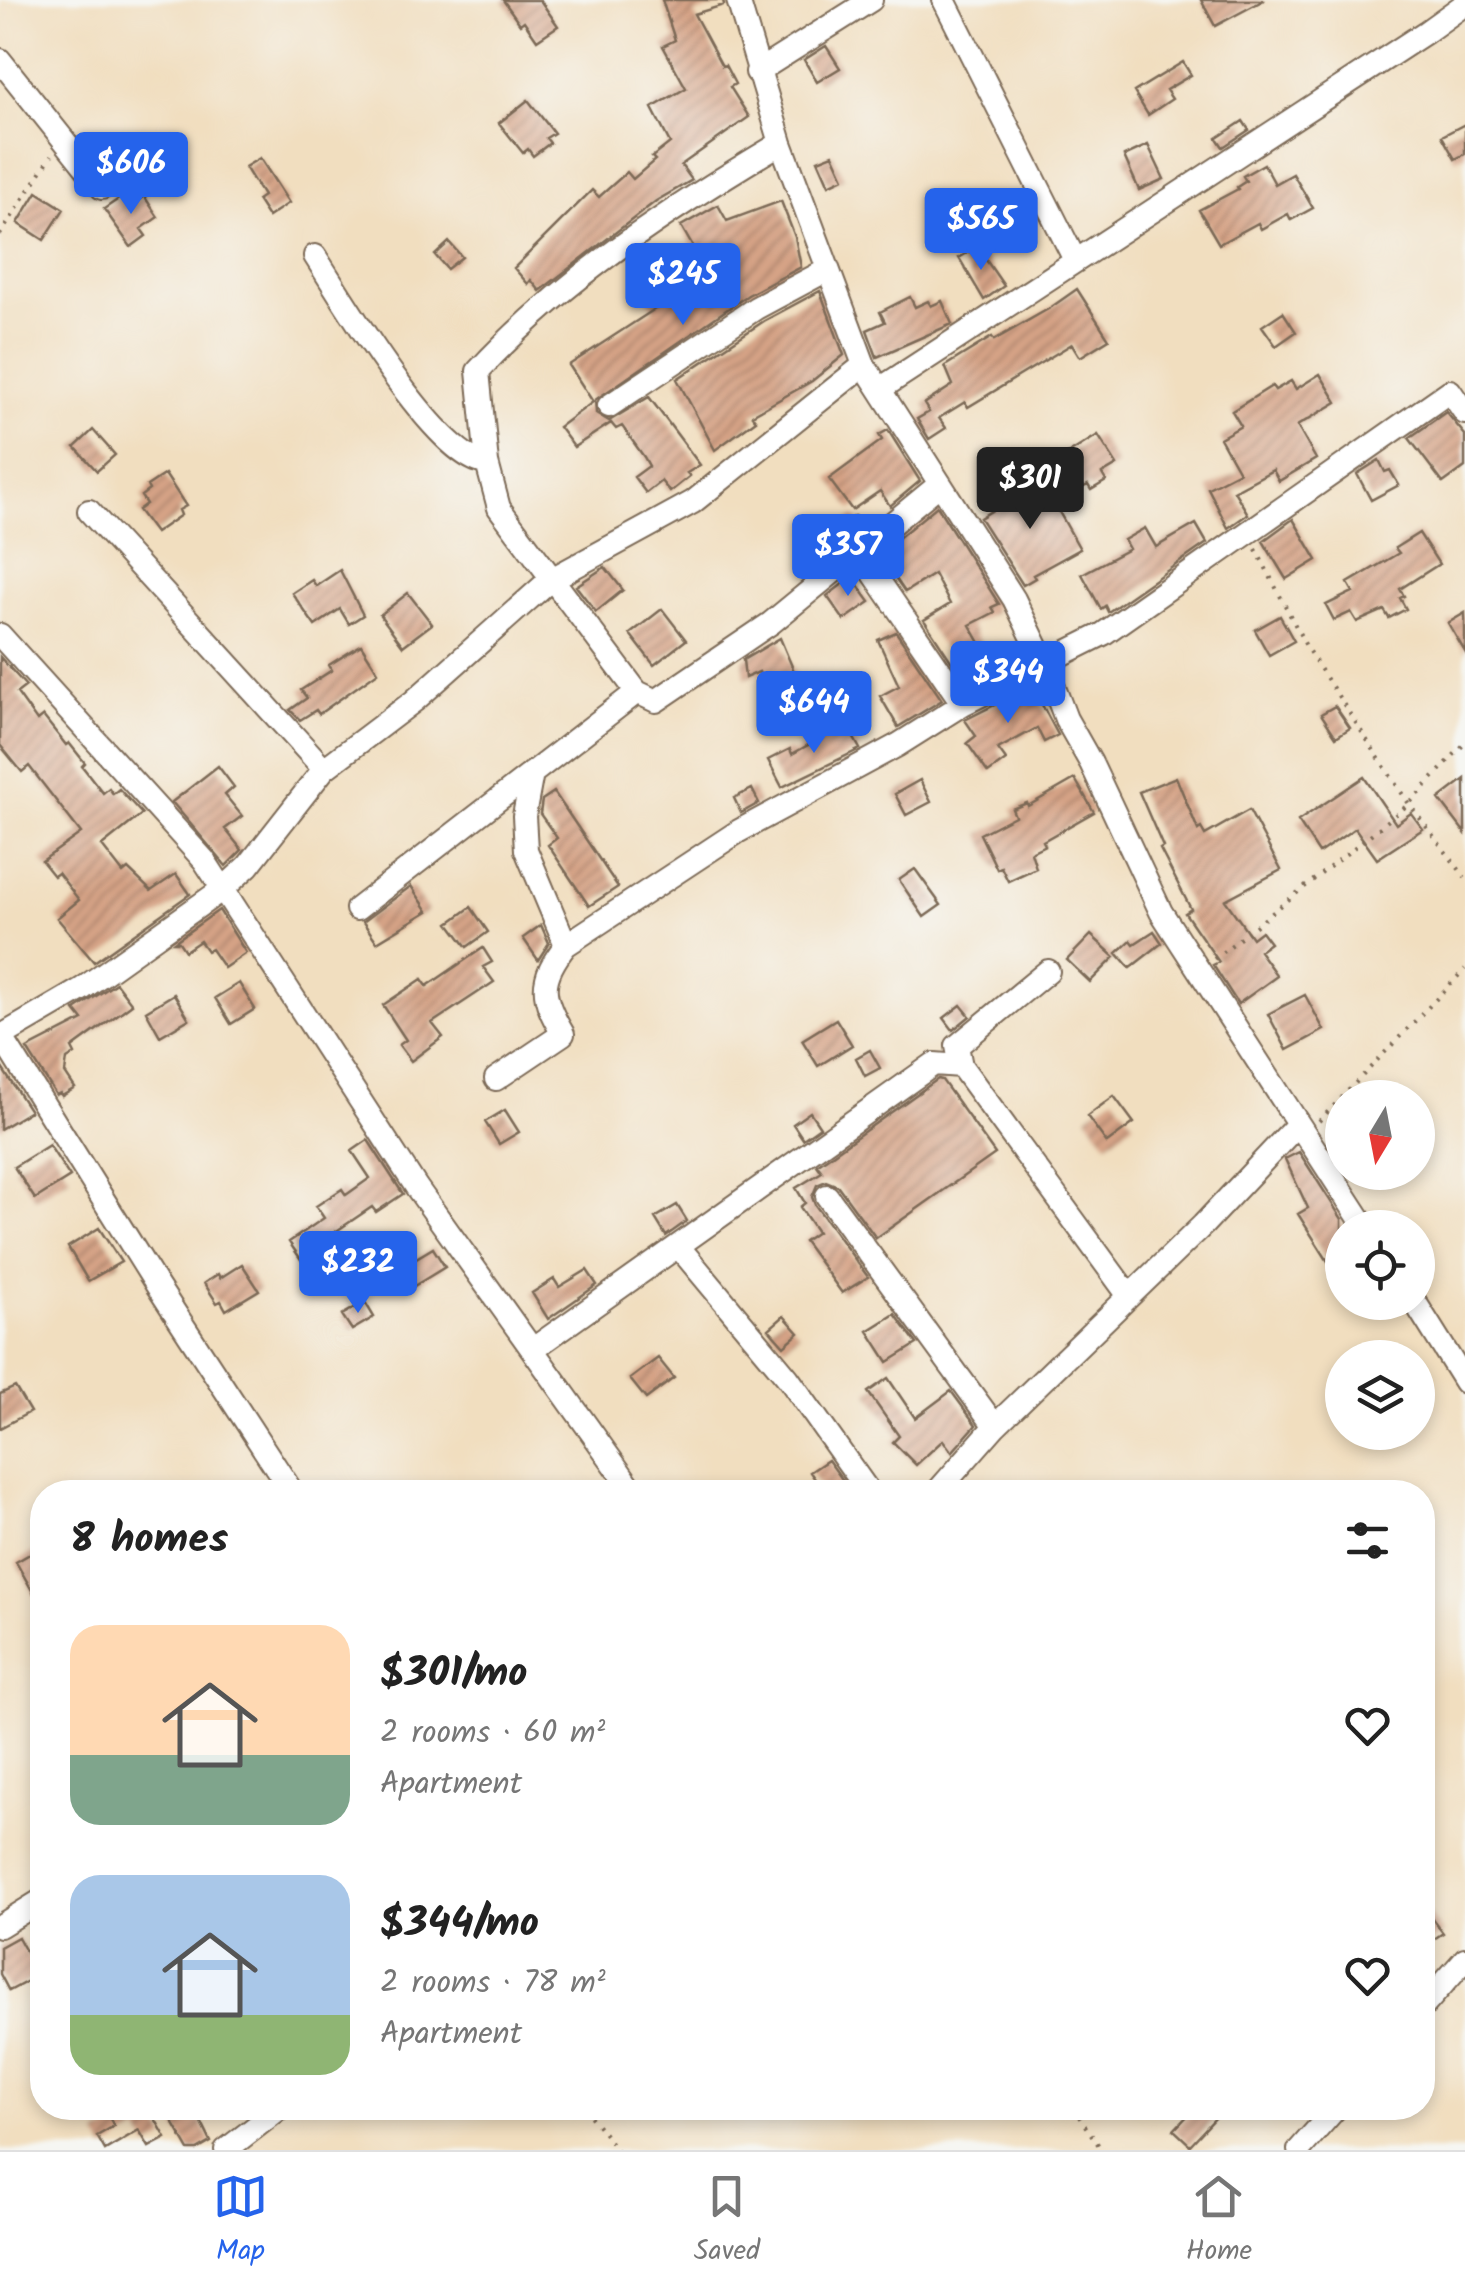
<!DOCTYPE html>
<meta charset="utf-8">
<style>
body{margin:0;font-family:Kalam,sans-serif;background:#f2f2f2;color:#222;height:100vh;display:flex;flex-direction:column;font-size:38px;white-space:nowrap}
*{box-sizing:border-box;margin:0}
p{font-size:32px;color:#767676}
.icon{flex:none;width:55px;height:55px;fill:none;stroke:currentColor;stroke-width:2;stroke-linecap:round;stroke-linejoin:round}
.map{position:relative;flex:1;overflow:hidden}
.drawer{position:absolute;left:30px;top:1480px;width:1405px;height:640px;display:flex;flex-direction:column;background:#fff;border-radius:40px;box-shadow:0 5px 15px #0003}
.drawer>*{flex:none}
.needle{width:65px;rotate:190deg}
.tools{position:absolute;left:1325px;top:1080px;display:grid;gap:20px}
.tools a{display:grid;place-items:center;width:110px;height:110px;border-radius:50%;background:#fff;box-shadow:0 5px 15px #0003;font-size:50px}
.price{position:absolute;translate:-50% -85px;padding:0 22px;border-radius:10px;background:#2563eb;color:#fff;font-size:32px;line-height:65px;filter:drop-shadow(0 2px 5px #0008)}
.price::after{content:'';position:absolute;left:50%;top:60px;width:30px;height:22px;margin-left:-15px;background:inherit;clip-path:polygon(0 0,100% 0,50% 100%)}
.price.on{background:#222;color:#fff}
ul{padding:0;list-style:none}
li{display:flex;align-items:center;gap:30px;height:250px;padding:0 40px}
li span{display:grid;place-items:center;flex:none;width:280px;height:200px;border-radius:30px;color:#555}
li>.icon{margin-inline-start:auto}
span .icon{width:120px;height:120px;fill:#fffc;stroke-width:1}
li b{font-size:42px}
h2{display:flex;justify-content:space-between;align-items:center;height:120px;padding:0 40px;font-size:42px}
.dock{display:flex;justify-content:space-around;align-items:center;height:140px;border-top:2px solid #e0e0e0;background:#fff;font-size:28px;color:#767676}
.dock a{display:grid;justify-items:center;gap:5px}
.dock .on{color:#2563eb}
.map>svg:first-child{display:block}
.building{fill:url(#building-hatch)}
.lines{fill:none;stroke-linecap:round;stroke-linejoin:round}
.minor-casing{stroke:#7b6956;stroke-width:26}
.path{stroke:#7b6956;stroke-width:4;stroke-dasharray:2.5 8;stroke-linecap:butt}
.minor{stroke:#fff;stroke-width:22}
</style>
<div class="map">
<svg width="1465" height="2150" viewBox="0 0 1465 2150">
<defs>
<pattern id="building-hatch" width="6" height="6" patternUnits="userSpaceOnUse" patternTransform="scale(2.5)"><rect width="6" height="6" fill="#d5a386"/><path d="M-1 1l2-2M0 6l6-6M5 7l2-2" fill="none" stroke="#ae856d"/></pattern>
</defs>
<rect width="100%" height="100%" fill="#f6f6f2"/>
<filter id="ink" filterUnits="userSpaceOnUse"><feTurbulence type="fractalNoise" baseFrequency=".01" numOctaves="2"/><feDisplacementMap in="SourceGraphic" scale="20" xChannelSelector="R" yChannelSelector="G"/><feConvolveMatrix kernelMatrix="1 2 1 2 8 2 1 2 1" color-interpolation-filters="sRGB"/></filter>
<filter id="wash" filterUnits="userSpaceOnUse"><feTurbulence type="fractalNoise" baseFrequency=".0048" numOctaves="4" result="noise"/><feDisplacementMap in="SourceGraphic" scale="40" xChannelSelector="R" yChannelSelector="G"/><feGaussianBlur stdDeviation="2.25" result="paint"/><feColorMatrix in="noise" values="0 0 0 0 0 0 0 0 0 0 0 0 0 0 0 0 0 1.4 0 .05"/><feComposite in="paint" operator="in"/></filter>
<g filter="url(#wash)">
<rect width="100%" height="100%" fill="#f1debf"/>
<g id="blocks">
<path class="building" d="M503,0h37l18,26 -21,14 -13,-19 -4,3z
M662,0h61l1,5 -30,9 28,52 3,-1 10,19 -5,3 19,30 -68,48 11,15 -36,21 -116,90 -9,-11 -3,4 -14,-16 78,-78 7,7 28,-25 6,7 22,-19 -3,-3 18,-14 -18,-35 34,-20 -23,-42 12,-6z
M1201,0h63l-49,26z
M826,46l14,22 -23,14 -13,-22z
M1183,62l8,13 -25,15 6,9 -24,16 -14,-23z
M528,100l26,33 -8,5 4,5 -17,13 -5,-7 -5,4 -24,-30z
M1243,121l6,9 -26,17 -6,-9z
M1465,124v30l-10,5 -13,-23z
M1148,145l16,34 -25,11 -15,-34z
M833,154l11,24 -15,7 -11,-25z
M260,158l29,45 -21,14 -11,-17 6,-4 -18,-29z
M1264,164l11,20 18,-10 20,34 -22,12 -3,-6 -27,15 -3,-6 -39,21 -20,-34 39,-21 -1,-2 9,-6 -3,-5z
M37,192l27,17 -20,31 -26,-17z
M129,192l7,10 8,-6 14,21 -17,12 5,7 -15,11 -27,-38z
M781,201l14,36 6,30 -53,28 -153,105 1,13 13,8 40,-24 51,68 -13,8 3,3 -20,16 -9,-11 -15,12 -12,-16 15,-11 -5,-9 -22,-31 -6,3 -5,-6 -37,24 -15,-20 34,-25 -24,-37 86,-56 -15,-20 20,-14 8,12 34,-24 -21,-37 37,-21 9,16z
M449,242l13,15 -15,12 -12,-14z
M977,247l27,39 -20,14 -25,-42z
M1077,289l32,50 -29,18 -8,-13 -104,63 -3,-5 -26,16 7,10 -17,11 -12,-20 12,-7 -5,-8 29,-19 -8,-19 47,-29 2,3 56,-32z
M820,291l24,64 -32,26 -60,34 4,5 -41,30 -38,-71 87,-58z
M910,297l5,10 13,-6 3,5 11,-5 10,23 -75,33 -10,-27 18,-8 -5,-10z
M1283,312l13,20 -20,14 -14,-20z
M1320,374l17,28 -40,24 19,33 -37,22 -6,-11 -39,21 14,23 -20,14 -20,-40 31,-16 -19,-34 21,-12 -9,-15 40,-25 3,4 16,-9 5,8z
M1446,412l19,23v32l-22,16 -34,-45z
M93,430l22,25 -18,16 -22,-24z
M888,430l32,51 -30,25 -10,-15 -28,19 -23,-31 53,-39 -3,-5z
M1098,435l19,30 -15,9 4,7 -15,9 -3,-5 -8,4 -8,-12 -15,10 -12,-19z
M1379,460l6,12 5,-2 9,15 -28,15 -14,-26z
M165,474l21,32 -7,4 2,5 -26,18 -17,-23 8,-6 -5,-8 8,-6 -2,-4z
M1041,480l39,69 -47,26 2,3 -12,7 -43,-67z
M937,506l62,98 -7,3 3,5 -25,13 18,32 30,-14 7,13 -45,23 -14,-23 -13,8 -29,-44 26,-16 -16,-30 -29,18 -26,-38z
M855,516l8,12 -32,26 -10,-16z
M1293,519l24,41 -31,19 -23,-38z
M1196,524l11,19 -99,69 -3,-6 -4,3 -19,-35 47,-25 -5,-9 21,-12 11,19z
M1419,533l20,31 -39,25 4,7 -4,2 6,11 -17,9 -5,-8 -27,12 -6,-10 -17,8 -8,-15 27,-13 -5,-9 51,-30 -4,-5z
M605,567l18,23 -27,22 -20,-26z
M340,570l23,45 -14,9 -9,-15 -25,17 -23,-33 20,-13 4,6z
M852,577l18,25 -26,18 -17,-24z
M408,593l24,31 -29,22 -23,-31z
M662,609l24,31 -32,25 -24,-31z
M1465,613v39l-17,-29z
M1280,616l14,25 -25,14 -14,-25z
M896,632l46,68 -44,27 -18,-31 19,-10 -21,-46z
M780,638l16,38 -14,6 4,11 -15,6 -12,-27 -14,6 -2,-18z
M361,645l17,27 -59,42 -3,-4 -16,10 -10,-10 17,-12 -6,-8 31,-20 -3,-5z
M0,657l26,29 -9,7 20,28 6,-5 23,29 3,-2 16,20 -3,3 21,27 6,-5 4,6 6,-5 23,25 -40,32 21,27 5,-4 23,22 25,-17 14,20 -96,68 -37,-44 22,-18 -21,-27 -4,3 -12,-15 39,-28 -52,-67 -7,6 -22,-27z
M1032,686l26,49 -14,7 -7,-14 -39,21 8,11 -18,13 -21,-30 9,-7 -11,-16z
M1335,706l15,22 -14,9 -15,-23z
M846,724l14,25 -78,38 -14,-27 22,-11 2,5z
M218,766l16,21 -9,8 17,21 -17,13 17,21 -16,16 -54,-64z
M1176,777l22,53 3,-2 4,7 44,-25 32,60 -56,30 27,38 9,-7 9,12 -11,8 18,25 -39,28 -25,-39 6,-3 -34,-49 6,-4 -31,-60 3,-2 -24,-55z
M1364,777l32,47 15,-11 12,16 -46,30 -22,-31 -36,25 -21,-32z
M1075,779l19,33 -51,29 2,4 -14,7 5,16 -28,13 -7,-14 -4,2 -17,-35 35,-18 -3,-7 15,-6 1,3z
M1465,779v54l-26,-34z
M920,780l11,22 -25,13 -11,-21z
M752,789l7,14 -18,10 -7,-15z
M554,792l64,95 -29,19 -41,-61 9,-7 -17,-24 2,-14z
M915,869l26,36 -17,12 -25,-37z
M411,886l17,25 -51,31 -14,-20z
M471,907l17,25 -21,15 -18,-24z
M219,910l27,43 -22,15 -13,-19 -4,2 -7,-10 -15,10 -6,-9h-5z
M541,925l8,18 -11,17 -15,-22z
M1154,931l8,12 -32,25 -13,-15 14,-13 3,4z
M1091,935l24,22 -25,25 -23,-22z
M483,948l9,14 -9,5 11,15 -62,41 11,14 -32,24 -12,-16 7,-5 -23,-35 39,-26 5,7z
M116,983l16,21 -60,44 3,6 -8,5 -2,14 10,15 -13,8 -2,-3 -4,2 -29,-46 56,-29 -8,-10z
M239,983l16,26 -24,15 -16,-26z
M174,994l15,25 -29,17 -14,-25z
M1305,995l19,35 -37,20 -19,-36z
M961,1005l9,11 -17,14 -9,-12z
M836,1019l16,26 -34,21 -16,-26z
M870,1050l10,18 -15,8 -9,-18z
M0,1065l30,46 -30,18z
M938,1079l4,1 53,74 -119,84 -38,-52 -12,-5 -9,4 -5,12 3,8 53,72 -26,16 -38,-52 13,-9 -17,-25 5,-4 -9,-15 26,-16 -5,-7z
M1114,1096l20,27 -27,20 -20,-27z
M505,1110l14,22 -20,12 -14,-22z
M810,1112l10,15 -17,12 -10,-15z
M368,1140l35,54 -27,18 -4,-5 -40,27 14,21 -33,22 -24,-35 35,-24 -8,-12 26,-17 4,6 24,-17 -18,-27z
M49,1145l21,32 -35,22 -21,-32z
M1299,1152l43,67v36l-13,8 -31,-49 10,-6 -23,-49z
M677,1205l10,16 -21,15 -11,-18z
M99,1228l22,34 -33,19 -20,-34z
M433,1248l12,19 -31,19 -11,-20z
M242,1264l17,26 -33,20 -5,-9 -4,2 -13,-20 14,-9 2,4z
M587,1270l10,15 -49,34 -16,-26 22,-14 5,8z
M365,1302l9,15 -22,13 -10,-15z
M895,1314l22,30 -29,18 -20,-31z
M784,1316l15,17 -15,13 -15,-17z
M658,1358l16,20 -28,21 -16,-20z
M888,1378l27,40 36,-27 25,34 -24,27 -9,-12 -27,25 -23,-23 6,-6 -31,-44z
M15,1387l15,25 -30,16v-34z
M828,1460l19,26 -9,6h-14l-14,-20z
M42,1547v61l-26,-46z
M1422,1905l21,28 -21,14z
M18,1937l21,38 -30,16 -9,-17v-27z
M104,2108h45l17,30 -17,9 -10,-17 -34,20 -8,-14 17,-10z
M1195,2108h13l9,8 -27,29 -16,-15z
M196,2111l15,31 -14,8h-8l-16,-28z"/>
</g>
</g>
<g filter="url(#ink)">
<use href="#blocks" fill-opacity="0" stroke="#7b6956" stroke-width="2.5"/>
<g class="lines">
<g class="minor-casing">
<path id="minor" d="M738,0l43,143 83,222 150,234 30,62 22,58 25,44 70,149 205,316
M944,0l131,260
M0,60l102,128
M757,72l114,-72
M315,256c28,43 123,205 172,207l12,45 138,184 19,9 115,-78 169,-139
M880,389l546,-357 39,-28
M609,406l147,-98 71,-38
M487,463l-9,-92c86,-93 195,-164 303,-228
M89,511l235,258
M859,552l104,152
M0,635l204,225 213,328 217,304
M532,773l-8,43 2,34 40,95
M357,909l280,-217
M1048,971l-91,75 4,20 168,230
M1,1036l157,251 134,205
M0,1037l82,-48 142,-101 24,-22 76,-97 90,-68 136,-121 143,-78 171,-137
M496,1079l67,-45c-22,-37 -25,-54 3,-89l173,-114 159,-86 65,-41 140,-70 347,-243 15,22
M827,1196l168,230
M678,1246l110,132 81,114
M1415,1302l50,80
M533,1349l401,-285 27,2
M937,1492l58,-66 208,-201 95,-101
M0,1926l42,-26
M1422,2008l43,-49
M226,2150l54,-42
M1299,2150l37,-42"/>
</g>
<path class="path" d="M0,235l52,-80
M1256,549l52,101 101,154 56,73
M1214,959l195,-155 56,-61
M1319,1121l146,-152
M584,2108l33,42
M1073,2108l29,42"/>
<use href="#minor" class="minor"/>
</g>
</g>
</svg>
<div class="tools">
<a><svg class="needle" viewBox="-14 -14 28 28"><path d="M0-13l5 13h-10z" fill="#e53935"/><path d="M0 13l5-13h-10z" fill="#767676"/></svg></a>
<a><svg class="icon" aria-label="locate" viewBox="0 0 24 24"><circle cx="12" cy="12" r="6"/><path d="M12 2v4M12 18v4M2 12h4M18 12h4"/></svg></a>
<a><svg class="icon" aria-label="layers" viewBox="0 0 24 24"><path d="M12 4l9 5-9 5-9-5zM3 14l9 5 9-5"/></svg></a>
</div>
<b class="price" style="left:131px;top:217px">$606</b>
<b class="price" style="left:981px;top:273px">$565</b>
<b class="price" style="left:683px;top:328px">$245</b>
<b class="price on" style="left:1030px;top:532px">$301</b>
<b class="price" style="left:848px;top:599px">$357</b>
<b class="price" style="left:1008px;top:726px">$344</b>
<b class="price" style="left:814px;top:756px">$644</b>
<b class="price" style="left:358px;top:1316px">$232</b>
<section class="drawer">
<h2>8 homes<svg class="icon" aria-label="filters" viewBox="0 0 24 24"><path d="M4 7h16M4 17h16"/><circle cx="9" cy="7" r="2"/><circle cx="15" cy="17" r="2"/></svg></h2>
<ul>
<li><span style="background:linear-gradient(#ffd9b3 65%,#7fa58c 0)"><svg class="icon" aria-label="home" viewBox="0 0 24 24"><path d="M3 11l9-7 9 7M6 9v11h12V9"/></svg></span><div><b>$301/mo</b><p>2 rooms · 60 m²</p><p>Apartment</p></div><svg class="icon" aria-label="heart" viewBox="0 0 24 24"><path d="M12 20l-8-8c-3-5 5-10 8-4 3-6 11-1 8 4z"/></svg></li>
<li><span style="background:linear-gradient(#a9c7e8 70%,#8fb573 0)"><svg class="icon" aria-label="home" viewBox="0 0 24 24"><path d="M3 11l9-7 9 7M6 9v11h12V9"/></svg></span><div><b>$344/mo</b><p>2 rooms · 78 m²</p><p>Apartment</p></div><svg class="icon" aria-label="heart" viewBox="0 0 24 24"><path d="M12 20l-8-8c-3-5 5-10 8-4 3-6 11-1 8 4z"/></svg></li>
</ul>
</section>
</div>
<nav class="dock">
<a class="on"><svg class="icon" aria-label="map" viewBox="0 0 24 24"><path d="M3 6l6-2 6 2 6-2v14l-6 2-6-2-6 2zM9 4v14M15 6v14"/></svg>Map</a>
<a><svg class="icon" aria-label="saved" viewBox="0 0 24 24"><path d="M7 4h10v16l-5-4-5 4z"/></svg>Saved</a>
<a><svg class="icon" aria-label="home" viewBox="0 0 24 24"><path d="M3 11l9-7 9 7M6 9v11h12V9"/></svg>Home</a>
</nav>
